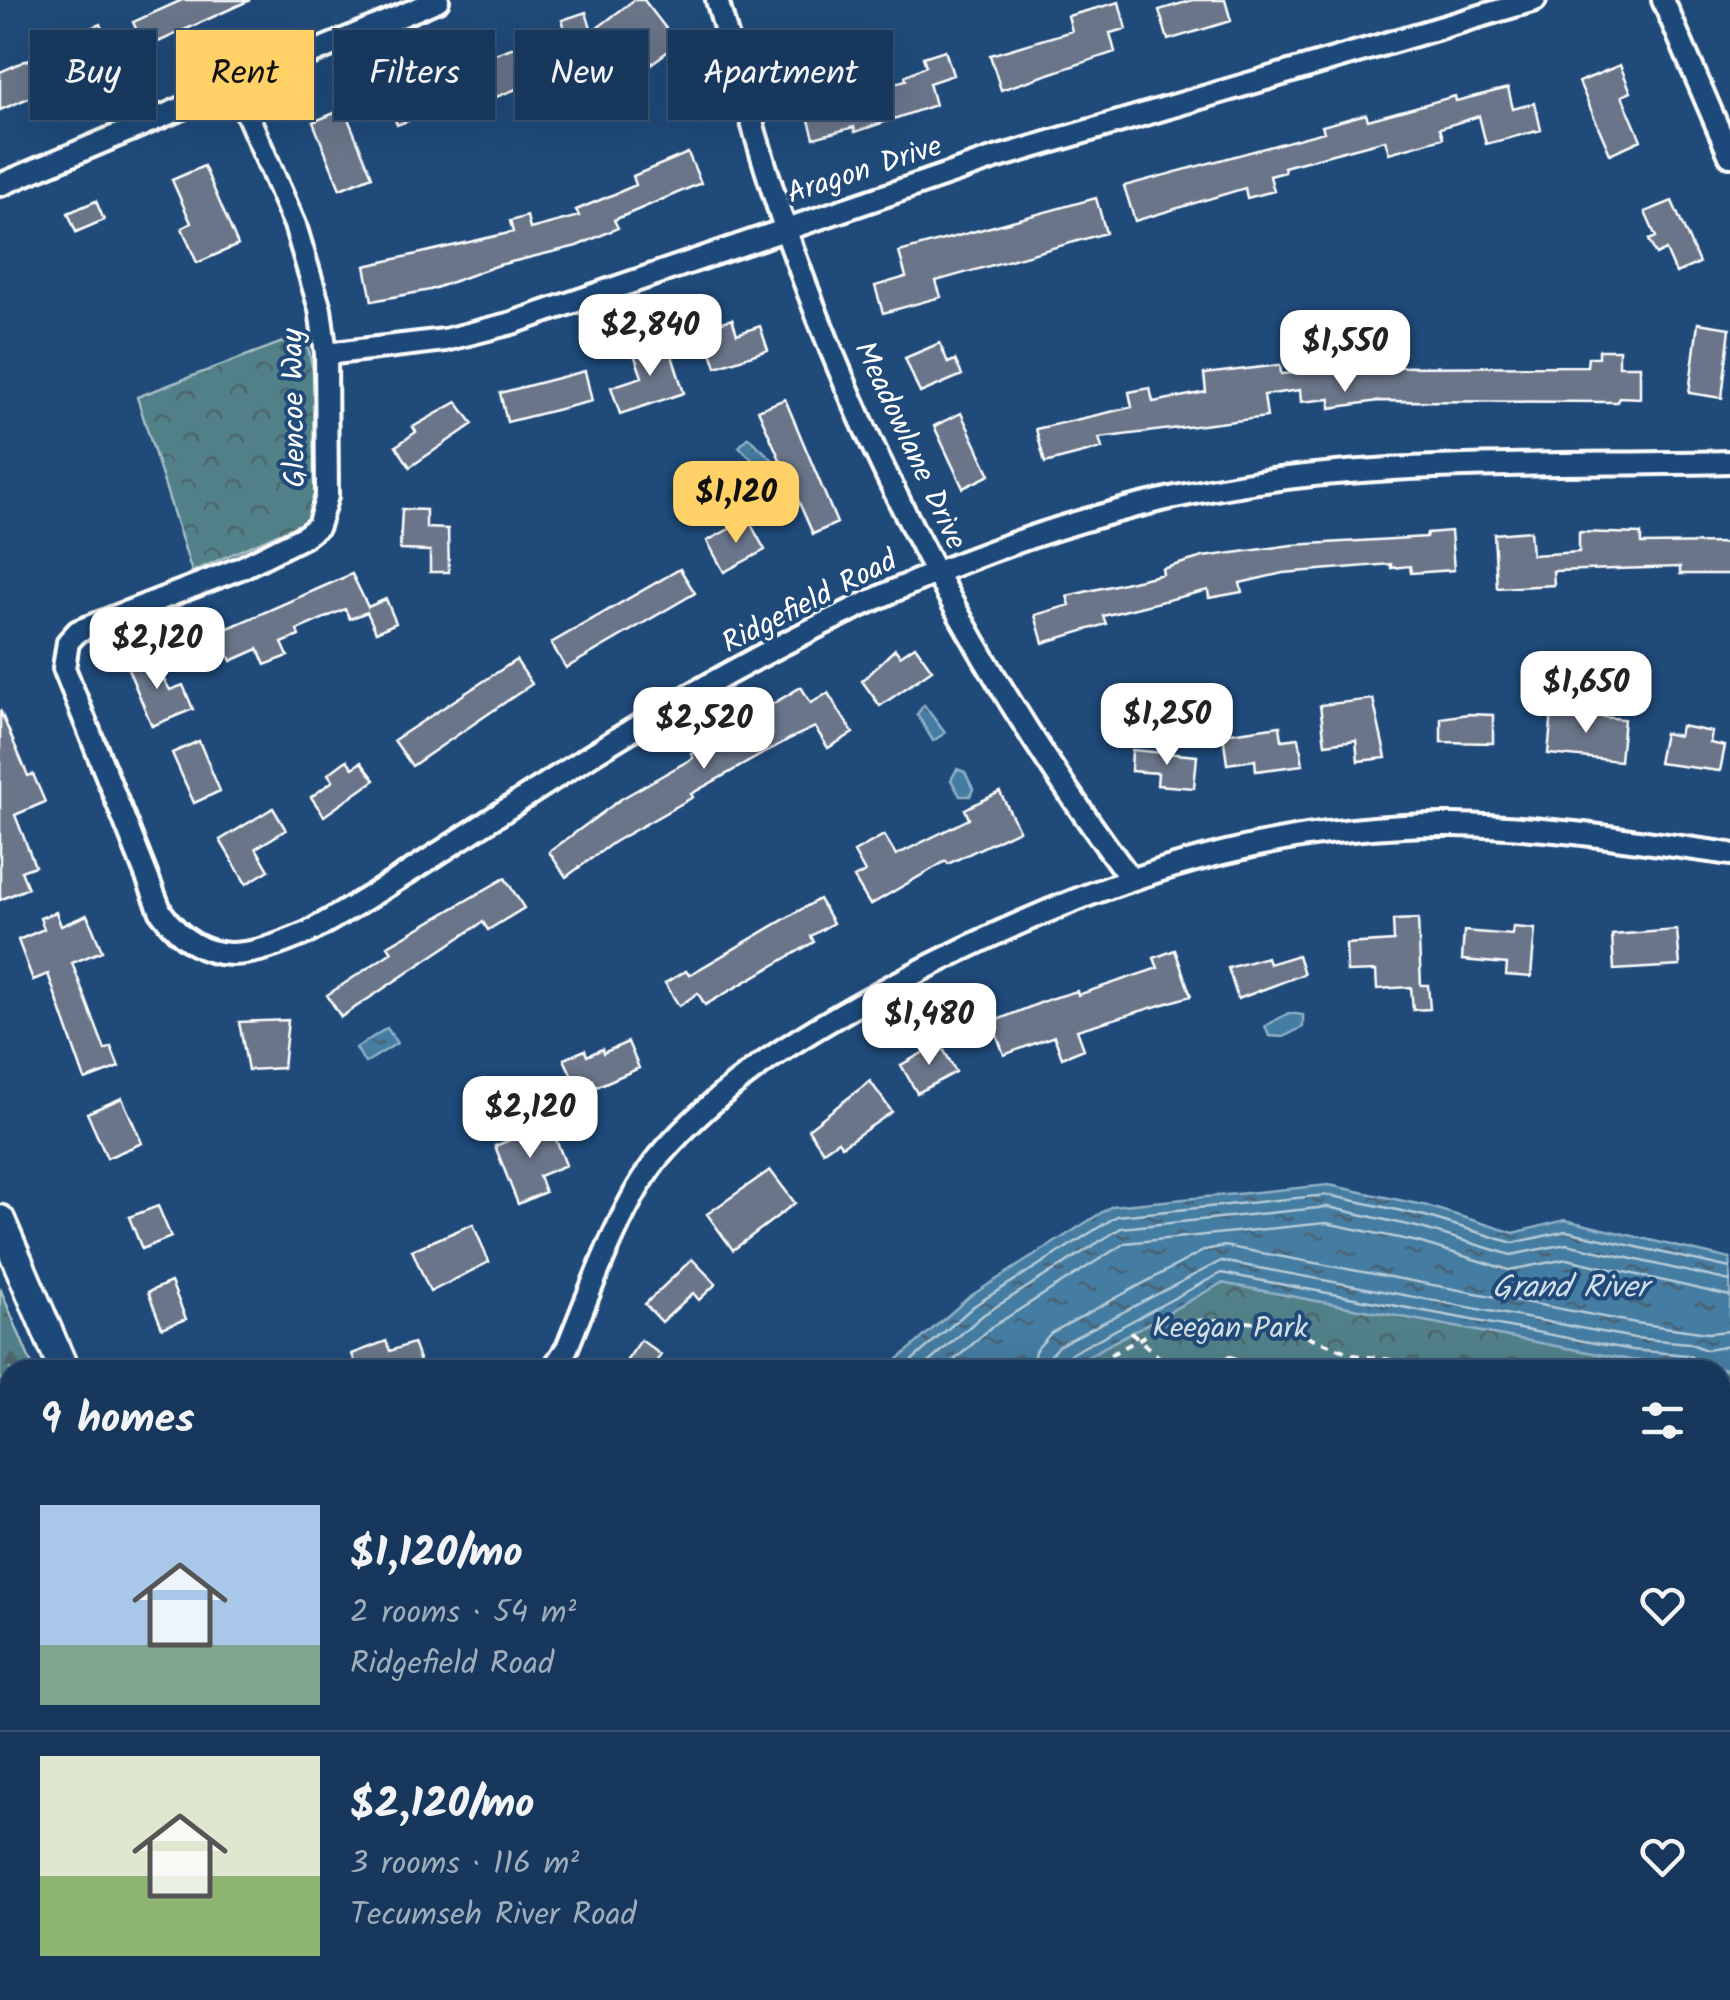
<!DOCTYPE html>
<meta charset="utf-8">
<style>
body{margin:0;font-family:Kalam,sans-serif;background:#203f62;color:#f1f3f6;height:100vh;display:flex;flex-direction:column;font-size:38px;white-space:nowrap}
*{box-sizing:border-box;margin:0}
p{font-size:32px;color:#9eacbb}
.icon{flex:none;width:55px;height:55px;fill:none;stroke:currentColor;stroke-width:2;stroke-linecap:round;stroke-linejoin:round}
.map{position:relative;flex:1;overflow:hidden}
.details{position:absolute;left:0px;top:1360px;width:1730px;height:640px;display:flex;flex-direction:column;background:#17385c;border-radius:30px 30px 0 0;box-shadow:0 10px 40px #0002,0 0 0 2px #365272}
.details>*{flex:none}
.banner{position:absolute;left:30px;top:30px;width:1000px;height:90px;display:flex;gap:20px}
.price{position:absolute;translate:-50% -85px;padding:0 22px;border-radius:20px;background:#fff;color:#222;font-size:32px;line-height:65px;filter:drop-shadow(0 2px 5px #0008)}
.price::after{content:'';position:absolute;left:50%;top:60px;width:30px;height:22px;margin-left:-15px;background:inherit;clip-path:polygon(0 0,100% 0,50% 100%)}
.price.current{background:#ffd166;color:#111}
ul{padding:0;list-style:none}
li{display:flex;align-items:center;gap:30px;height:250px;padding:0 40px}
li+li{border-top:2px solid #365272}
li span{display:grid;place-items:center;flex:none;width:280px;height:200px;border-radius:0px;color:#555}
li>.icon{margin-inline-start:auto}
span .icon{width:120px;height:120px;fill:#fffc;stroke-width:1}
li b{font-size:42px}
h2{display:flex;justify-content:space-between;align-items:center;height:120px;padding:0 40px;font-size:42px}
.tag{padding:0 35px;border-radius:0px;background:#17385c;box-shadow:0 10px 40px #0002,0 0 0 2px #365272;font-size:35px;line-height:90px}
.tag.current{background:#ffd166;color:#111}
.map>svg:first-child{display:block}
.forest{fill:url(#forest-firs);stroke:#a8c0c4;stroke-width:2.5}
.park{fill:url(#park-crowns);stroke:#a8c0c4;stroke-width:2.5}
.water{fill:url(#water-ripples);stroke:#8fb0c7;stroke-width:2.5}
.lines{fill:none;stroke-linecap:round;stroke-linejoin:round}
.shore{stroke:#b4cbd9;stroke-width:2.5}
.building{fill:#6a7589;stroke:#fff;stroke-width:2.5}
.service-casing{stroke:#fff;stroke-width:18}
.minor-casing{stroke:#fff;stroke-width:28}
.secondary-casing{stroke:#fff;stroke-width:35}
.path{stroke:#fff;stroke-width:4;stroke-dasharray:8 8;stroke-linecap:butt}
.service{stroke:#1f4a7a;stroke-width:10}
.minor{stroke:#1f4a7a;stroke-width:20}
.secondary{stroke:#1f4a7a;stroke-width:28}
.labels{text-anchor:middle;stroke-width:8;stroke-linejoin:round;paint-order:stroke}
.street-label{font-size:30px;fill:#fff;stroke:#1f4a7a}
.park-label{font-size:30px;fill:#d4dfe2;stroke:#1f4a7a}
.water-label{font-size:32px;font-style:italic;fill:#d0dee8;stroke:#1f4a7a}
</style>
<div class="map">
<svg width="1730" height="2000" viewBox="0 0 1730 2000">
<defs>
<pattern id="forest-firs" width="22" height="20" patternUnits="userSpaceOnUse" patternTransform="scale(2.5)"><rect width="22" height="20" fill="#518089"/><path d="M5 1l3.5 6h-7zM16 11l3.5 6h-7z" fill="#4e666a"/></pattern>
<pattern id="park-crowns" width="20" height="18" patternUnits="userSpaceOnUse" patternTransform="scale(2.5)"><rect width="20" height="18" fill="#518089"/><path d="M2 6a3 3 0 1 1 6 0M12 15a3 3 0 1 1 6 0" fill="none" stroke="#4e666a"/></pattern>
<pattern id="water-ripples" width="26" height="14" patternUnits="userSpaceOnUse" patternTransform="scale(2.5)"><rect width="26" height="14" fill="#447ca1"/><path d="M2 4q2-2 4 0t4 0M15 11q2-2 4 0t4 0" fill="none" stroke="#486476"/></pattern>
</defs>
<rect width="100%" height="100%" fill="#1f4a7a"/>
<filter id="ink" filterUnits="userSpaceOnUse"><feTurbulence type="fractalNoise" baseFrequency=".01" numOctaves="2"/><feDisplacementMap in="SourceGraphic" scale="20" xChannelSelector="R" yChannelSelector="G"/><feConvolveMatrix kernelMatrix="1 2 1 2 8 2 1 2 1" color-interpolation-filters="sRGB"/></filter>
<g filter="url(#ink)">
<path class="forest" d="M0,1288l34,82h-24v620h252l-8,10h-254z"/>
<path class="park" d="M304,334c18,54 17,129 7,185l-119,53 -55,-175z
M1222,1283l409,77 99,10v83l-10,-1v-82h-658z
M473,1990h482l-11,10h-479z"/>
<path class="water" d="M748,437l25,23 -10,10 -24,-23z
M924,705l21,28 -12,8 -16,-27z
M957,769l8,3 8,17 -3,7h-10l-9,-16z
M1289,1013l14,2v12l-20,10 -14,-1 -4,-10z
M387,1028l10,15 -32,20 -9,-15z
M1329,1185l98,21 87,27 51,-13 165,39v110l-99,-9 -409,-77 -160,87h-176l83,-73 143,-91z
M262,1990h211l-8,10h-211z"/>
<g class="lines">
<path class="shore" d="M901,1370l74,-65 142,-89 211,-21 97,21 88,27 53,-12 164,37
M920,1370l63,-55 138,-87 207,-21 93,21 90,27 55,-11 164,37
M943,1370l49,-43 133,-84 201,-20 92,19 91,28 58,-11 163,37
M1031,1370l4,-19 16,-18 154,-83 19,-4 412,77 71,10 23,-2
M1047,1370l2,-13 9,-11 163,-85 413,77 55,5 17,7 24,-4
M1059,1370l6,-13 156,-84 411,77 56,5 9,6 1,9"/>
</g>
<path class="building" d="M182,0h68l-105,48 -12,-26z
M634,0h10l34,44 -30,22 -11,-15 -61,25 -5,-13 -39,14 2,5 -58,23 -4,-8 -75,28 -13,-34 92,-37 2,6 87,-31 -3,-9 24,-8 6,20z
M1193,0h32l6,21 -63,19 -9,-30z
M1119,2l7,27 -16,4 5,19 -114,38 -11,-35 82,-24 -4,-15z
M100,24l12,31 -34,14 3,7 -81,34v-38l41,-18 -2,-6z
M945,50l8,25 -24,8 6,22 -80,27 -1,-5 -40,11 -7,-25 11,-3 -3,-13 18,-5 2,8 71,-20 -1,-4 21,-10 -3,-9z
M1620,65l11,27 -9,4 19,44 -31,14 -31,-72z
M1508,88l5,21 22,-6 6,27 -55,14 -7,-28 -39,12 3,10 -54,15 -4,-13 -101,27 1,5 -15,4 4,15 -27,7 -2,-10 -110,33 -11,-35 200,-54 -2,-6 44,-12 2,6 87,-24 1,5z
M344,109l28,67 -32,13 -27,-67z
M688,153l13,30 -87,37 4,8 -41,18 -78,19 -69,25 -58,11 -7,-35 148,-34 -3,-11 17,-5 3,13 49,-13 -3,-6 60,-25 -3,-9z
M204,166l34,79 -41,18 -15,-35 9,-5 -19,-43z
M1096,198l10,35 -170,48 5,16 -58,16 -8,-27 31,-9 -7,-25z
M96,201l8,19 -28,12 -8,-19z
M1672,201l27,62 -23,10 -10,-23 -10,5 -7,-15 7,-3 -11,-25z
M732,319l5,15 23,-8 8,24 -52,17 -13,-39z
M1698,323l32,5 -8,70 -33,-5z
M667,340l17,53 -64,21 -9,-27 31,-10 -9,-26z
M940,343l8,20 7,-3 7,15 -42,18 -15,-35z
M1599,350h20v16h21v32l-21,-1 -2,5 -239,-1 -48,7v-9l-29,3 -1,-12 -36,5 3,22 -168,21 3,10 -57,15 -9,-34 96,-22 -3,-15 21,-4 3,14 53,-10 -2,-18 76,-9 1,9 94,-7 212,-1 1,-9h11z
M585,371l7,30 -85,21 -7,-29z
M785,399l52,124 -24,11 -55,-124z
M457,402l16,22 -63,43 -14,-21 20,-14 -3,-5z
M961,413l29,62 -27,13 -29,-62z
M402,509l24,1v18l22,1 1,43h-19v-21l-30,-1z
M748,519l17,31 -41,22 -17,-31z
M1451,531l3,39 -43,3 -1,-7 -19,2v-4l-108,9 -43,10 2,9 -33,6 -1,-8 -105,26 3,8 -63,19 -8,-28 35,-10 -3,-9 96,-22 -1,-5 41,-12 89,-12 134,-8 1,-4z
M1530,531l2,24 47,-3v-20l62,2v10l89,-1v31h-50v-7l-127,4 1,14 -57,3 -3,-54z
M680,569l15,24 -129,75 -15,-25z
M352,574l16,33 18,-8 10,24 -20,9 -9,-20 -17,7 -5,-10 -48,21 2,6 -17,7 6,13 -23,9 -7,-16 -27,12 -12,-29z
M915,646l17,24 -52,36 -18,-25 33,-32 5,7z
M149,655l21,35 13,-5 10,24 -41,17 -26,-62z
M516,660l16,24 -120,82 -18,-26z
M801,687l10,16 17,-10 25,40 -25,15 -13,-21 -24,11 -100,56 2,3 -79,45 -48,35 -17,-25 72,-53 72,-41 -2,-5z
M1373,699l13,59 -28,3 -2,-21 -31,4 -5,-39z
M0,710l28,66 5,-2 12,28 -30,13 20,51 -14,5 7,17 -28,12z
M1552,712l72,7 -4,42 -72,-7z
M1468,714l25,1v28l-52,-1v-24z
M1280,726l2,14 17,-2 4,27 -47,6 -1,-11 -28,4 -4,-30z
M1681,726l31,6 -2,11 15,3 -5,25 -62,-8 6,-30 15,3z
M199,741l21,50 -26,12 -22,-50z
M1132,750l65,6 -3,32 -37,-3 1,-12 -27,-2z
M347,760l6,8 8,-6 14,18 -51,36 -13,-19 22,-16 -5,-7z
M1000,792l19,38 -71,34 -2,-3 -76,44 -16,-27 11,-6 -11,-20 30,-17 12,20 73,-36 -4,-10z
M273,808l13,22 -30,18 13,22 -23,14 -26,-44z
M505,878l19,30 -36,22 -5,-8 -142,95 -14,-22 65,-43 -4,-6z
M819,899l14,24 -22,13 3,6 -109,63 -7,-12 -19,13 -14,-23 21,-12 3,4z
M56,912l5,14 26,-11 15,36 -30,12 33,87 6,-3 8,20 -34,13 -37,-106 -15,6 -15,-40 26,-11 -4,-11z
M1418,919l3,66h7l2,24 -17,1 -2,-23 -34,2 -1,-18 -29,1 -1,-28 48,-3 -1,-21z
M1513,927l22,2 -4,48 -25,-2 1,-11 -45,-4 2,-29 48,4z
M1677,930l3,36 -66,4 -2,-35z
M1175,950l16,46 -114,34 7,19 -22,9 -8,-22 -50,19 -12,-33 58,-23 27,-8 1,4 80,-27 -4,-10z
M1298,955l6,19 -66,25 -10,-31 39,-11 2,7z
M288,1020l-5,48 -35,2 -9,-48z
M628,1042l11,26 -43,19 -3,-7 -16,7 -13,-28 21,-9 2,6 15,-7 1,4z
M940,1043l16,29 -39,21 -16,-28z
M870,1081l22,31 -50,34 -4,-5 -15,10 -15,-22z
M122,1098l20,45 -35,15 -20,-45z
M550,1124l16,41 -27,11 6,16 -27,12 -23,-58z
M770,1170l25,33 -62,47 -26,-36z
M158,1206l13,31 -29,12 -13,-32z
M473,1224l16,38 -59,30 -18,-42z
M692,1259l24,25 -17,16 -6,-7 -31,29 -17,-18z
M171,1282l15,37 -24,9 -14,-36z
M641,1340l20,15 -11,15h-30z
M386,1341l4,10 23,-8 10,27h-65l-6,-16z"/>
<g class="lines">
<g class="service-casing">
<path id="service" d="M1230,1364l1,6"/>
</g>
<g class="minor-casing">
<path id="minor" d="M717,0c21,75 42,151 67,225 80,232 199,457 346,653
M1663,0l67,156
M235,86l60,139 25,84 6,45 1,142 -9,30 -13,10 -64,32 -163,63 -10,11 -4,26 97,244c43,60 90,45 148,20 98,-55 191,-120 287,-180 191,-120 396,-222 619,-263 160,-30 351,-23 515,-27
M0,185l438,-185
M326,354l119,-14 67,-17 480,-164 543,-159
M552,1370l15,-22c22,-54 55,-146 91,-190 65,-77 148,-126 235,-173 173,-93 361,-162 560,-160 93,1 185,16 277,29
M1720,1486l10,1
M1720,1774l10,1
M1350,1990l7,10
M1162,2000l12,-10"/>
</g>
<g class="secondary-casing">
<path id="secondary" d="M0,1220l64,150
M323,1990l5,10"/>
</g>
<path class="path" d="M1131,1332c35,30 33,39 84,34
M1082,1370l89,-48 47,-2 59,4 78,31 112,15
M1720,1404l10,3
M1720,1749l10,1
M1720,1797l10,1
M1318,1990l7,10
M1378,1990l6,10
M534,2000l7,-10
M656,2000l7,-10
M1118,2000l12,-10
M1200,2000l9,-10"/>
<use href="#service" class="service"/>
<use href="#minor" class="minor"/>
<use href="#secondary" class="secondary"/>
</g>
</g>
<g class="labels">
<g class="street-label">
<text transform="translate(864 169) rotate(-18)" y="10">Aragon Drive</text>
<text transform="translate(293 408) rotate(-91)" y="10">Glencoe Way</text>
<text transform="translate(911 445) rotate(65)" y="10">Meadowlane Drive</text>
<text transform="translate(809 601) rotate(-27)" y="10">Ridgefield Road</text>
</g>
<g class="park-label">
<text x="1230" y="1337">Keegan Park</text>
</g>
<g class="water-label">
<text x="1570" y="1297">Grand River</text>
</g>
</g>
</svg>
<b class="price" style="left:650px;top:379px">$2,840</b>
<b class="price" style="left:1345px;top:395px">$1,550</b>
<b class="price current" style="left:736px;top:546px">$1,120</b>
<b class="price" style="left:157px;top:692px">$2,120</b>
<b class="price" style="left:1586px;top:736px">$1,650</b>
<b class="price" style="left:1167px;top:768px">$1,250</b>
<b class="price" style="left:704px;top:772px">$2,520</b>
<b class="price" style="left:929px;top:1068px">$1,480</b>
<b class="price" style="left:530px;top:1161px">$2,120</b>
<div class="banner">
<a class="tag">Buy</a>
<a class="tag current">Rent</a>
<a class="tag">Filters</a>
<a class="tag">New</a>
<a class="tag">Apartment</a>
</div>
<section class="details">
<h2>9 homes<svg class="icon" aria-label="filters" viewBox="0 0 24 24"><path d="M4 7h16M4 17h16"/><circle cx="9" cy="7" r="2"/><circle cx="15" cy="17" r="2"/></svg></h2>
<ul>
<li><span style="background:linear-gradient(#a9c7e8 70%,#7fa58c 0)"><svg class="icon" aria-label="home" viewBox="0 0 24 24"><path d="M3 11l9-7 9 7M6 9v11h12V9"/></svg></span><div><b>$1,120/mo</b><p>2 rooms · 54 m²</p><p>Ridgefield Road</p></div><svg class="icon" aria-label="heart" viewBox="0 0 24 24"><path d="M12 20l-8-8c-3-5 5-10 8-4 3-6 11-1 8 4z"/></svg></li>
<li><span style="background:linear-gradient(#dfe7d0 60%,#8fb573 0)"><svg class="icon" aria-label="home" viewBox="0 0 24 24"><path d="M3 11l9-7 9 7M6 9v11h12V9"/></svg></span><div><b>$2,120/mo</b><p>3 rooms · 116 m²</p><p>Tecumseh River Road</p></div><svg class="icon" aria-label="heart" viewBox="0 0 24 24"><path d="M12 20l-8-8c-3-5 5-10 8-4 3-6 11-1 8 4z"/></svg></li>
</ul>
</section>
</div>
